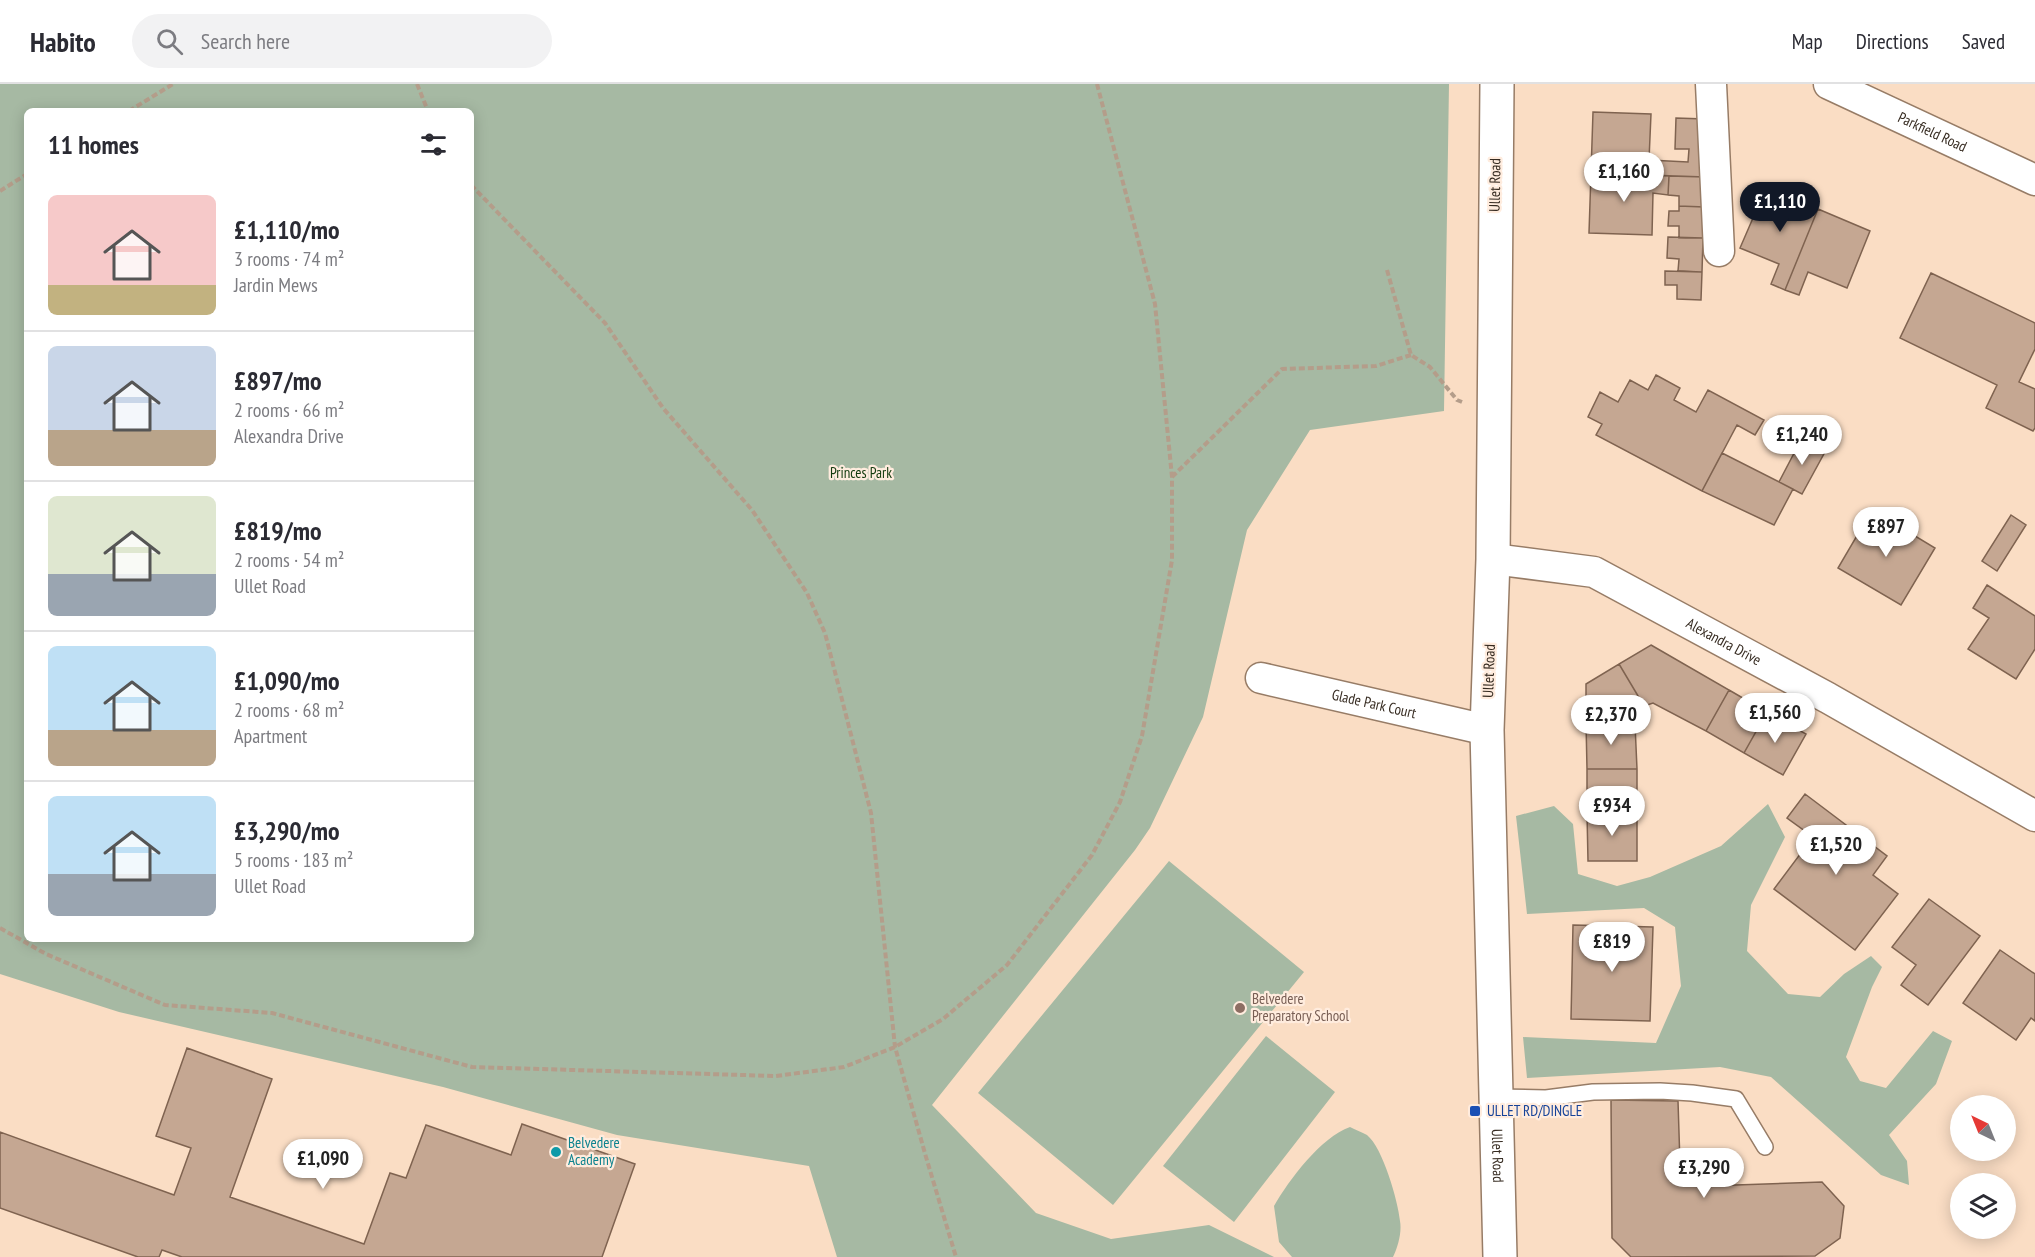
<!DOCTYPE html>
<meta charset="utf-8">
<style>
body{margin:0;font-family:"PT Sans Narrow",sans-serif;background:#f2f2f3;color:#2b2b33;height:100vh;display:flex;flex-direction:column;font-size:22px;white-space:nowrap}
*{box-sizing:border-box;margin:0}
p{font-size:20px;color:#7c7c81}
.icon{flex:none;width:33px;height:33px;fill:none;stroke:currentColor;stroke-width:2;stroke-linecap:round;stroke-linejoin:round}
.map{position:relative;flex:1;overflow:hidden}
.panel{position:absolute;left:24px;top:24px;width:450px;height:834px;display:flex;flex-direction:column;background:#fff;border-radius:9px;box-shadow:0 3px 15px #0003}
.panel>*{flex:none}
.needle{width:39px;rotate:317deg}
.tools{position:absolute;left:1950px;top:1011px;display:grid;gap:12px}
.tools a{display:grid;place-items:center;width:66px;height:66px;border-radius:50%;background:#fff;box-shadow:0 3px 15px #0003;font-size:30px}
.price{position:absolute;translate:-50% -51px;padding:0 14px;border-radius:21px;background:#fff;color:#222;font-size:20px;line-height:39px;filter:drop-shadow(0 2px 3px #0008)}
.price::after{content:'';position:absolute;left:50%;top:36px;width:18px;height:14px;margin-left:-9px;background:inherit;clip-path:polygon(0 0,100% 0,50% 100%)}
.price.active{background:#111827;color:#fff}
ul{padding:0;list-style:none}
li{display:flex;align-items:center;gap:18px;height:150px;padding:0 24px}
li+li{border-top:2px solid #e1e1e2}
li span{display:grid;place-items:center;flex:none;width:168px;height:120px;border-radius:9px;color:#555}
li>.icon{margin-inline-start:auto}
span .icon{width:72px;height:72px;fill:#fffc;stroke-width:1}
li b{font-size:26px}
h2{display:flex;justify-content:space-between;align-items:center;height:72px;padding:0 24px;font-size:26px}
header{display:flex;align-items:center;gap:36px;box-sizing:border-box;height:84px;padding:0 30px;background:#fff;border-bottom:2px solid #e1e1e2}
header strong{font-size:28px}
nav{display:flex;gap:33px;margin-inline-start:auto;font-size:21px}
.search{width:420px;height:54px;background:#f2f2f3;display:flex;align-items:center;gap:15px;box-sizing:border-box;padding:0 21px;border-radius:33px;color:#7c7c81;font-size:22px}
.map>svg:first-child{display:block}
.green{fill:#a6b9a3;fill-rule:evenodd}
.building{fill:#c5a792;stroke:#7f6350;stroke-width:1.5}
.lines{fill:none;stroke-linecap:round;stroke-linejoin:round}
.service-casing{stroke:#977c66;stroke-width:18}
.minor-casing{stroke:#977c66;stroke-width:33}
.secondary-casing{stroke:#977c66;stroke-width:36}
.path{stroke:#b49d8a;stroke-width:4;stroke-dasharray:6 3;stroke-linecap:butt}
.service{stroke:#fff;stroke-width:15}
.minor{stroke:#fff;stroke-width:30}
.secondary{stroke:#fff;stroke-width:33}
.education-dot{fill:#8d6e63;stroke:#ffecde;stroke-width:2}
.transit-dot{fill:#1a4fb4;stroke:#ffecde;stroke-width:2}
.culture-dot{fill:#0f9aa8;stroke:#ffecde;stroke-width:2}
.labels{text-anchor:middle;stroke-width:4.5;stroke-linejoin:round;paint-order:stroke}
.street-label{font-size:15px;fill:#362b21;stroke:#ffecde}
.park-label{font-size:15px;fill:#133b0e;stroke:#ffecde}
.education-label{font-size:15px;fill:#785e54;stroke:#ffecde;text-anchor:start}
.transit-label{font-size:15px;fill:#164399;stroke:#ffecde;text-anchor:start}
.culture-label{font-size:15px;fill:#0d838f;stroke:#ffecde;text-anchor:start}
</style>
<header>
<strong>Habito</strong>
<div class="search"><svg class="icon" aria-label="search" viewBox="0 0 24 24"><circle cx="10" cy="10" r="6"/><path d="M15 15l6 6"/></svg>Search here</div>
<nav><a>Map</a><a>Directions</a><a>Saved</a></nav>
</header>
<div class="map">
<svg width="2035" height="1173" viewBox="0 0 2035 1173">
<rect width="100%" height="100%" fill="#faddc4"/>
<path class="green" d="M0,0h1449l-5,327 -134,19 -63,100 -44,187 -53,111 -15,22 -203,255 104,108 75,26 98,-14 65,32h-437l-28,-91 -192,-31 -174,-48 -324,-75 -119,-38zM27,27h444v828h-444z
M1768,720l17,33 -34,68 -4,46 41,43 32,3 24,-23 27,-18 11,11 -10,20 -26,70 14,24 26,7 47,-57 19,10 -16,43 -47,51 18,26 2,24 -28,-10 -110,-98 -51,-10 -193,11 -4,-41 133,6 25,-57 -6,-59 -31,-19 -117,6 -11,-98 38,-10 19,18 5,50 39,12 33,-9 71,-31z
M1169,777l135,111 -191,233 -135,-112z
M1266,952l69,56 -101,130 -71,-56z
M1350,1043c5,3 12,5 17,8 16,13 31,66 33,86 2,11 -2,26 -7,36h-101l-13,-15 -5,-36c15,-26 47,-69 76,-79z"/>
<path class="building" d="M1593,28l58,2 -2,46 39,2 1,-13h-14l1,-31 29,1v58l-114,-4z
M1591,89l78,3 -1,19 -15,-2 -1,42 -63,-2z
M1669,92l36,1 -1,30 -25,-1v-10l-11,-1z
M1766,104l52,21 -33,81 -14,-6 8,-20 -39,-16z
M1679,122l25,1 -1,31h-24v-12h-11l1,-15h10z
M1818,125l52,22 -23,57 -39,-16 -9,23 -14,-5z
M1668,153l35,1 -1,34 -24,-1 1,-12 -12,-1z
M1665,187l37,1 -1,28 -24,-1v-14h-12z
M1931,189l104,50v26l-16,33 16,7v39l-2,3 -47,-23 11,-23 -97,-47z
M1656,291l24,13 -6,12 22,12 12,-22 56,30 -9,15 -18,-10 -35,66 -106,-56 6,-11 -14,-7 12,-25 18,10 12,-22 18,10z
M1802,354l24,12 -24,44 -23,-12z
M1722,369l71,36 -19,36 -72,-34z
M1872,426l63,38 -34,57 -63,-37z
M2011,431l15,10 -29,46 -15,-10z
M1987,501l48,31v33l-19,30 -48,-30 21,-31 -16,-10z
M1651,561l78,45 -23,41 -53,-28 -9,3 -25,-42z
M1619,580l25,42 -9,3v15l-49,-2v-38z
M1729,606l38,22 -23,41 -38,-22z
M1767,628l39,22 -23,41 -39,-22z
M1586,638l49,2 2,45h-50z
M1587,685h50v44h-50z
M1805,710l82,62 -14,19 25,19 -43,56 -81,-61 39,-52 -26,-19z
M1587,729h50v48h-49z
M1929,815l51,37 -52,69 -27,-20 15,-20 -24,-18z
M1573,841l80,2 -3,94 -79,-2z
M2000,866l35,24v47l-4,-3 -15,22 -53,-37z
M187,964l85,31 -42,118 134,47 26,-71 16,5 20,-53 85,30 11,-31 113,40 -33,93h-420l-20,-7 -3,7h-21l-138,-49v-76l174,63 17,-47 -35,-12z
M1611,1016l67,1 2,63 26,22 116,-4 22,24 -4,32 -25,18 -184,1 -19,-19z"/>
<g class="lines">
<g class="service-casing">
<path id="service" d="M1496,1013l50,1 47,-6 67,-1 32,2 44,6 29,48"/>
</g>
<g class="minor-casing">
<g id="minor">
<path d="M1711,0l8,167"/>
<path id="s1" d="M1829,0l206,96"/>
<path id="s2" d="M1493,475l101,13 234,126 207,118"/>
<path id="s3" d="M1261,594l226,52"/>
</g>
</g>
<g class="secondary-casing">
<g id="secondary">
<path id="s4" d="M1497,0l-4,475 -6,171 13,527"/>
</g>
</g>
<path class="path" d="M417,0l11,27
M129,27l44,-27
M471,101l134,138 58,85 89,102 55,83 18,40 46,180 24,234 31,110 30,100
M0,107l27,-17
M1387,186l24,85 19,12 27,33 5,2
M1172,393l110,-108 94,-3 35,-11
M0,844l46,26 119,51 107,8 200,54 304,9 68,-9 51,-20 48,-28 64,-54 85,-110 28,-53 22,-66 30,-176v-83l-17,-173 -58,-220"/>
<use href="#service" class="service"/>
<use href="#minor" class="minor"/>
<use href="#secondary" class="secondary"/>
</g>
<circle class="education-dot" cx="1240" cy="924" r="6"/>
<rect class="transit-dot" x="1469" y="1021" width="12" height="12" rx="3"/>
<circle class="culture-dot" cx="556" cy="1068" r="6"/>
<g class="labels">
<g class="street-label">
<text dy="5" stroke="none"><textPath href="#s1" startOffset="114">Parkfield Road</textPath></text>
<text transform="translate(1495 101) rotate(-89)" y="5">Ullet Road</text>
<text dy="5" stroke="none"><textPath href="#s2" startOffset="249">Alexandra Drive</textPath></text>
<text transform="translate(1489 587) rotate(-88)" y="5">Ullet Road</text>
<text dy="5" stroke="none"><textPath href="#s3" startOffset="116">Glade Park Court</textPath></text>
<text dy="5" stroke="none"><textPath href="#s4" startOffset="1072">Ullet Road</textPath></text>
</g>
<g class="park-label">
<text x="861" y="394">Princes Park</text>
</g>
<g class="education-label">
<text x="1252" y="920">Belvedere<tspan x="1252" dy="17">Preparatory School</tspan></text>
</g>
<g class="transit-label">
<text x="1487" y="1032">ULLET RD/DINGLE</text>
</g>
<g class="culture-label">
<text x="568" y="1064">Belvedere<tspan x="568" dy="17">Academy</tspan></text>
</g>
</g>
</svg>
<div class="tools">
<a><svg class="needle" viewBox="-14 -14 28 28"><path d="M0-13l5 13h-10z" fill="#e53935"/><path d="M0 13l5-13h-10z" fill="#7c7c81"/></svg></a>
<a><svg class="icon" aria-label="layers" viewBox="0 0 24 24"><path d="M12 4l9 5-9 5-9-5zM3 14l9 5 9-5"/></svg></a>
</div>
<b class="price" style="left:1624px;top:119px">£1,160</b>
<b class="price active" style="left:1780px;top:149px">£1,110</b>
<b class="price" style="left:1802px;top:382px">£1,240</b>
<b class="price" style="left:1886px;top:474px">£897</b>
<b class="price" style="left:1775px;top:660px">£1,560</b>
<b class="price" style="left:1611px;top:662px">£2,370</b>
<b class="price" style="left:1612px;top:753px">£934</b>
<b class="price" style="left:1836px;top:792px">£1,520</b>
<b class="price" style="left:1612px;top:889px">£819</b>
<b class="price" style="left:323px;top:1106px">£1,090</b>
<b class="price" style="left:1704px;top:1115px">£3,290</b>
<section class="panel">
<h2>11 homes<svg class="icon" aria-label="filters" viewBox="0 0 24 24"><path d="M4 7h16M4 17h16"/><circle cx="9" cy="7" r="2"/><circle cx="15" cy="17" r="2"/></svg></h2>
<ul>
<li><span style="background:linear-gradient(#f6c9c9 75%,#c2b280 0)"><svg class="icon" aria-label="home" viewBox="0 0 24 24"><path d="M3 11l9-7 9 7M6 9v11h12V9"/></svg></span><div><b>£1,110/mo</b><p>3 rooms · 74 m²</p><p>Jardin Mews</p></div></li>
<li><span style="background:linear-gradient(#c9d6e8 70%,#b9a48a 0)"><svg class="icon" aria-label="home" viewBox="0 0 24 24"><path d="M3 11l9-7 9 7M6 9v11h12V9"/></svg></span><div><b>£897/mo</b><p>2 rooms · 66 m²</p><p>Alexandra Drive</p></div></li>
<li><span style="background:linear-gradient(#dfe7d0 65%,#9aa5b1 0)"><svg class="icon" aria-label="home" viewBox="0 0 24 24"><path d="M3 11l9-7 9 7M6 9v11h12V9"/></svg></span><div><b>£819/mo</b><p>2 rooms · 54 m²</p><p>Ullet Road</p></div></li>
<li><span style="background:linear-gradient(#bfe0f5 70%,#b9a48a 0)"><svg class="icon" aria-label="home" viewBox="0 0 24 24"><path d="M3 11l9-7 9 7M6 9v11h12V9"/></svg></span><div><b>£1,090/mo</b><p>2 rooms · 68 m²</p><p>Apartment</p></div></li>
<li><span style="background:linear-gradient(#bfe0f5 65%,#9aa5b1 0)"><svg class="icon" aria-label="home" viewBox="0 0 24 24"><path d="M3 11l9-7 9 7M6 9v11h12V9"/></svg></span><div><b>£3,290/mo</b><p>5 rooms · 183 m²</p><p>Ullet Road</p></div></li>
</ul>
</section>
</div>
